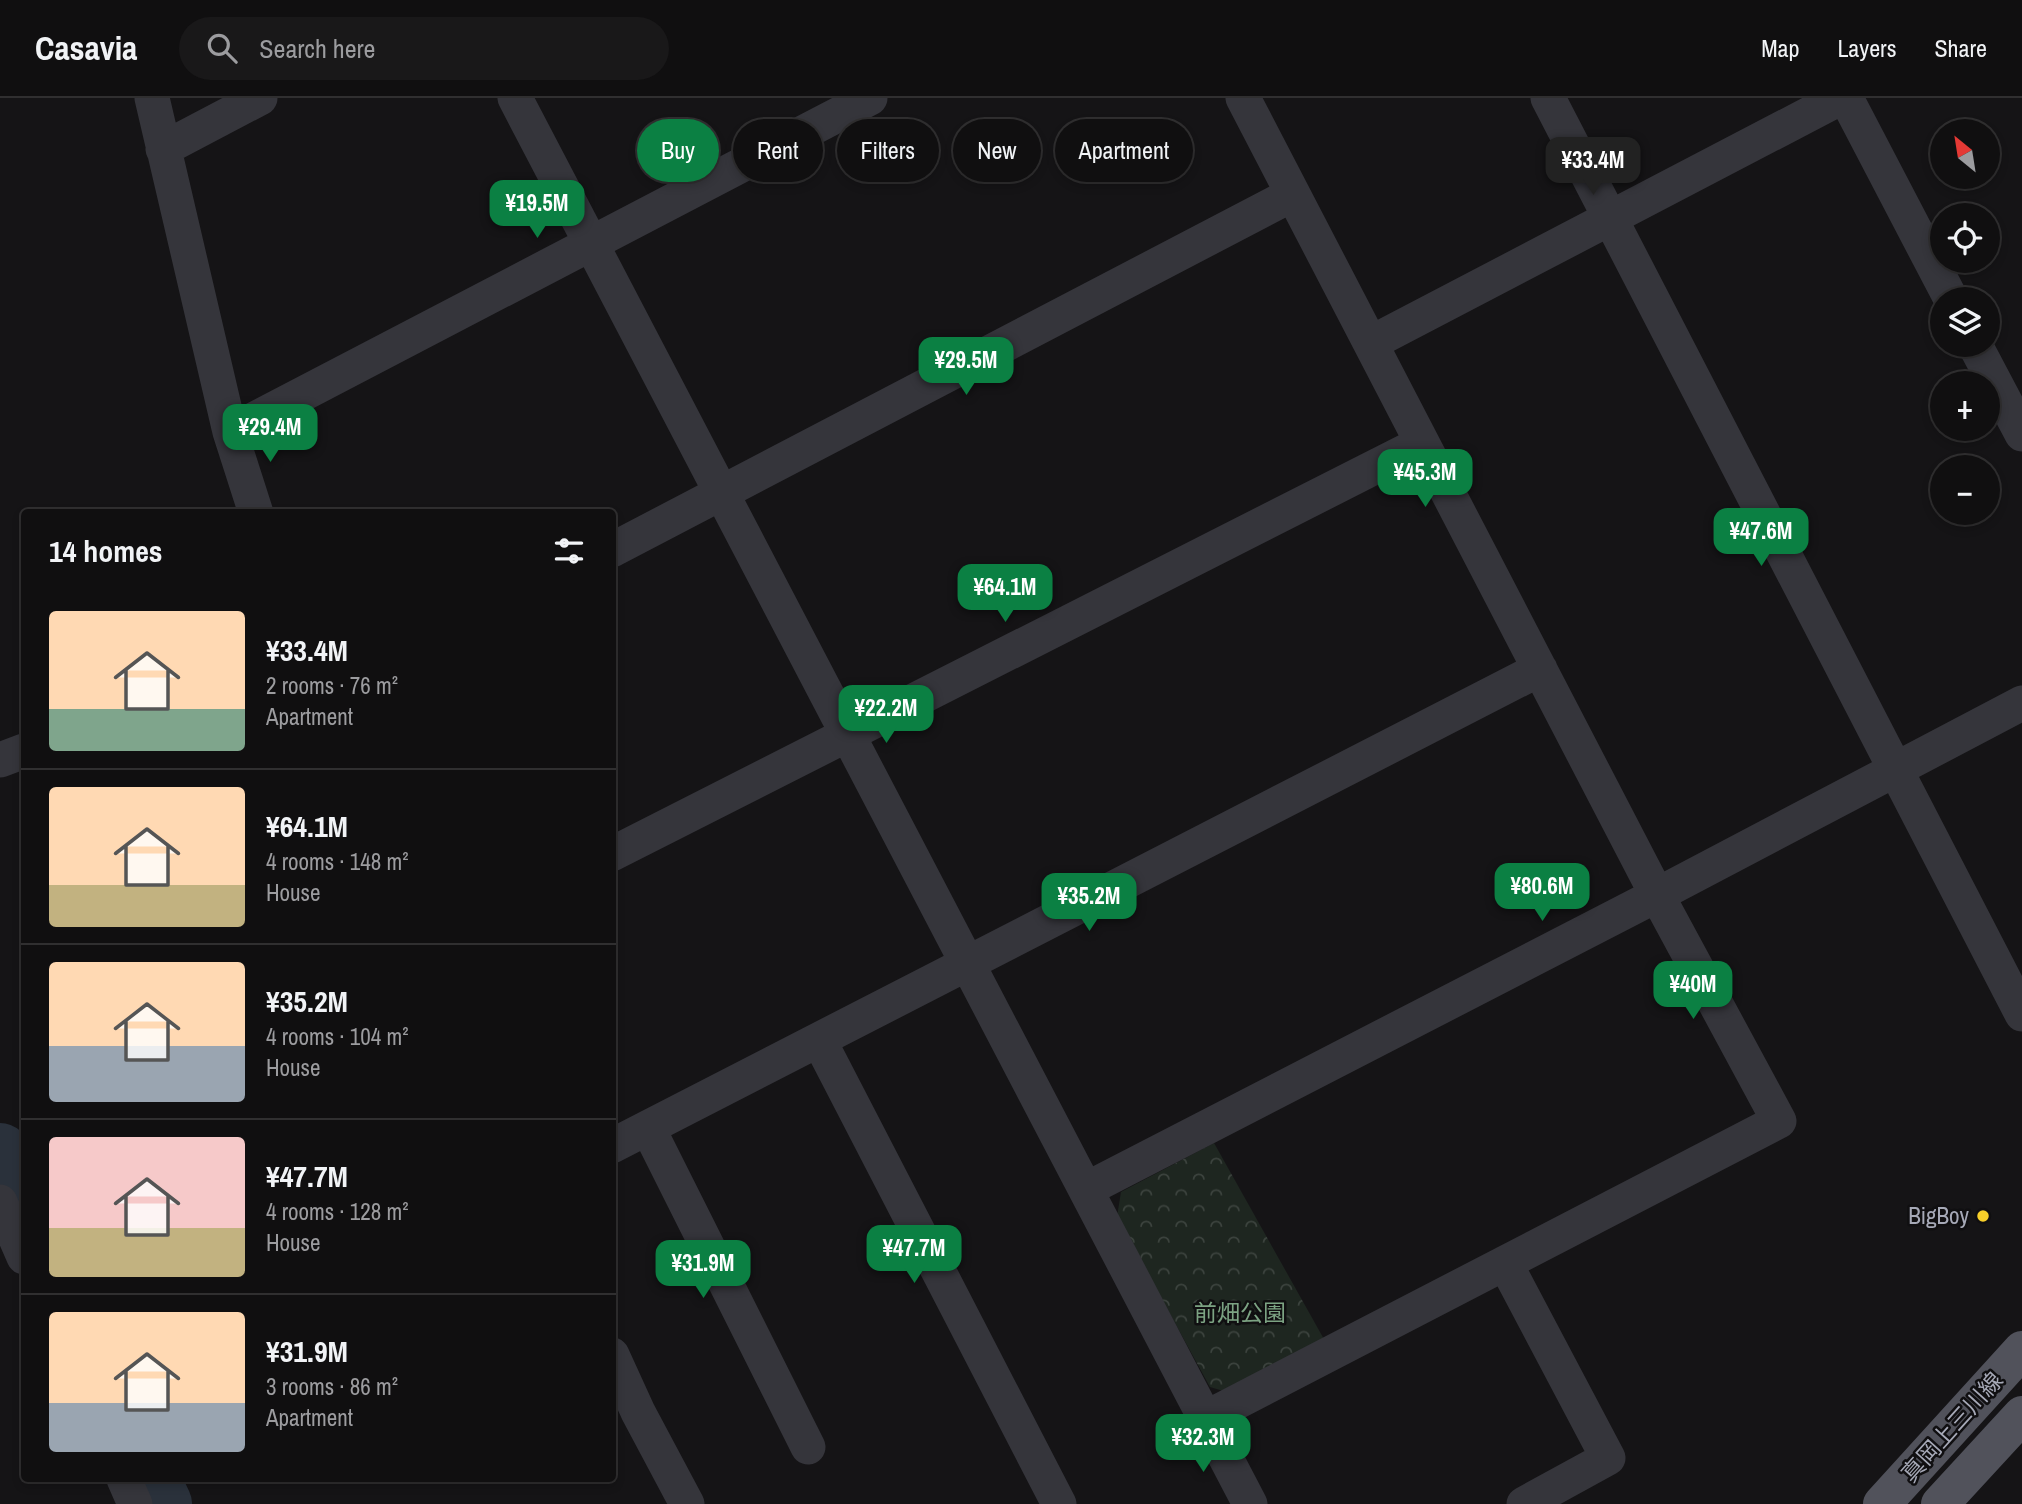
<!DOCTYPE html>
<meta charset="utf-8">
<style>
body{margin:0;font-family:"Archivo Narrow","Noto Sans JP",sans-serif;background:#191819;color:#f1f3f6;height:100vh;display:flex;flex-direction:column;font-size:26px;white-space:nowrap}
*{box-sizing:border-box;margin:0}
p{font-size:23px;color:#9c9c9f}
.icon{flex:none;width:38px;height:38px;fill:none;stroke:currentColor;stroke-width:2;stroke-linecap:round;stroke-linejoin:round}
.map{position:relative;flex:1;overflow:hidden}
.drawer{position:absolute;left:21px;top:411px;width:595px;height:973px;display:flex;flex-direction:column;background:#100f10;border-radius:7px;box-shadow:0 4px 10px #0003,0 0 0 2px #302f30}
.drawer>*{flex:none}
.top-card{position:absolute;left:637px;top:21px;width:665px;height:63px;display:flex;gap:14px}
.needle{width:46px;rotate:330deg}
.buttons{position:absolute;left:1930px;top:21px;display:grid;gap:14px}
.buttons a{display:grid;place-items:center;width:70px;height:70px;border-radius:50%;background:#100f10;box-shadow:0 4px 10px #0003,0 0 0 2px #302f30;font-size:35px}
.price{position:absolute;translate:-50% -60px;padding:0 16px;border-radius:14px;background:#0b8043;color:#fff;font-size:23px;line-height:46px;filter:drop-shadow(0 2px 4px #0008)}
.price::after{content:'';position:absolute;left:50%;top:42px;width:21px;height:16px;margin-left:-10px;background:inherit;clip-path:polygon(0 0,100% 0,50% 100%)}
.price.active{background:#222;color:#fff}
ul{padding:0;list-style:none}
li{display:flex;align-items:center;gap:21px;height:175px;padding:0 28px}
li+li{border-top:2px solid #302f30}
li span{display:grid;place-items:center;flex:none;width:196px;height:140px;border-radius:7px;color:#555}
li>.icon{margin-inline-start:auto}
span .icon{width:84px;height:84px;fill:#fffc;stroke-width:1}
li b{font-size:30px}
h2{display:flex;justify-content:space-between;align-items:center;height:84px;padding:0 28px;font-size:30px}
.pill{padding:0 24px;border-radius:32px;background:#100f10;box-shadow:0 4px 10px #0003,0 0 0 2px #302f30;font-size:24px;line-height:63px}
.pill.active{background:#0b8043;color:#fff}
header{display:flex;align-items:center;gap:42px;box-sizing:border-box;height:98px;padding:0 35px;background:#100f10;border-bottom:2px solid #302f30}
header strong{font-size:33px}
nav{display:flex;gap:38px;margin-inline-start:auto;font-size:24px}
.search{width:490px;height:63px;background:#191819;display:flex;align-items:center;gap:18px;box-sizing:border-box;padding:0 24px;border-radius:38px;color:#9c9c9f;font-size:26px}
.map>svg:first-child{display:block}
.park{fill:url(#park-crowns)}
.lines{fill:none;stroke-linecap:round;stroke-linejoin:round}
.river{stroke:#2a313b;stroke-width:60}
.minor{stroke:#35353b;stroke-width:35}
.major{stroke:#51525b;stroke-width:38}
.poi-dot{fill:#f9d02a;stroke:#100f11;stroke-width:2.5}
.labels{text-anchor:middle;stroke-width:5;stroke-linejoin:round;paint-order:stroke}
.poi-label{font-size:23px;fill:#a6a9b7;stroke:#100f11;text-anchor:end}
.park-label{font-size:23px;fill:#7ca383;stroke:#100f11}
.street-label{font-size:23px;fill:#a6a9b7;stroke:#100f11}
</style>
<header>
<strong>Casavia</strong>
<div class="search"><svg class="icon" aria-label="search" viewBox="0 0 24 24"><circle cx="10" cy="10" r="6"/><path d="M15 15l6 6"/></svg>Search here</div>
<nav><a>Map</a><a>Layers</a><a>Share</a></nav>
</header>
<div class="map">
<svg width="2022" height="1406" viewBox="0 0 2022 1406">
<defs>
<pattern id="park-crowns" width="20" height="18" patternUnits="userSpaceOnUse" patternTransform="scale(1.75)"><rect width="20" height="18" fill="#1e2620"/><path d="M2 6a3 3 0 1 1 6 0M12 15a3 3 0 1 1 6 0" fill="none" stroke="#3c433e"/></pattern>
</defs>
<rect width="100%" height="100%" fill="#151416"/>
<path class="park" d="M1214,1045l111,198 -98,51 -17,-5 -93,-170 4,-25z"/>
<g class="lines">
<path class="river" d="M0,1055l24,53
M150,1381l12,25"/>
<path class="minor" d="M152,0l78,334 26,81
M515,0l735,1406
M1548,0l474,916
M1846,0l105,201
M163,51l97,-51
M1371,245l469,-245
M1975,247l47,89
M230,334l640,-334
M612,452l681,-356
M0,662l24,-9
M612,756l810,-411
M819,942l240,464
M648,1030l160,319
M612,1048l928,-477
M1087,1091l570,-294 365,-192
M0,1104l24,55
M1505,1165l103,195 -84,46
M612,1257l26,57 49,92
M1206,1320l573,-297 -122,-226 -414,-797
M124,1381l11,25"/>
<path class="major" d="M1882,1406l140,-154
M1940,1406l82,-89"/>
</g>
<circle class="poi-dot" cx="1983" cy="1118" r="7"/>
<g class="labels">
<g class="poi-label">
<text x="1969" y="1126">BigBoy</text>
</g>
<g class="park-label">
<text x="1240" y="1223">前畑公園</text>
</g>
<g class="street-label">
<text transform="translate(1952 1329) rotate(-48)" y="8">真岡上三川線</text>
</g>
</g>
</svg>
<div class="buttons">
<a><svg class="needle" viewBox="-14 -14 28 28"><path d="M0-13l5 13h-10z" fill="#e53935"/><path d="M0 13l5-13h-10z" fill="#9c9c9f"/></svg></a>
<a><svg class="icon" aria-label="locate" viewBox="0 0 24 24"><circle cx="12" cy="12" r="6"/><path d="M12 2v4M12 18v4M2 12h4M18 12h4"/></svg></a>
<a><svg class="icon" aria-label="layers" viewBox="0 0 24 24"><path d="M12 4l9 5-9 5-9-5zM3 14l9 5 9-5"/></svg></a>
<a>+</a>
<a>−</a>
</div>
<b class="price active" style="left:1593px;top:99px">¥33.4M</b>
<b class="price" style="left:537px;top:142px">¥19.5M</b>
<b class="price" style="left:966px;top:299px">¥29.5M</b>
<b class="price" style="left:270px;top:366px">¥29.4M</b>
<b class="price" style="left:1425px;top:411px">¥45.3M</b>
<b class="price" style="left:1761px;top:470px">¥47.6M</b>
<b class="price" style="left:1005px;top:526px">¥64.1M</b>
<b class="price" style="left:886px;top:647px">¥22.2M</b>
<b class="price" style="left:1542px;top:825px">¥80.6M</b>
<b class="price" style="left:1089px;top:835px">¥35.2M</b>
<b class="price" style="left:1693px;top:923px">¥40M</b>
<b class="price" style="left:914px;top:1187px">¥47.7M</b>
<b class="price" style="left:703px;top:1202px">¥31.9M</b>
<b class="price" style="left:1203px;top:1376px">¥32.3M</b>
<div class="top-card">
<a class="pill active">Buy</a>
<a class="pill">Rent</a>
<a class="pill">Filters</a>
<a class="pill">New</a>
<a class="pill">Apartment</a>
</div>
<section class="drawer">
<h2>14 homes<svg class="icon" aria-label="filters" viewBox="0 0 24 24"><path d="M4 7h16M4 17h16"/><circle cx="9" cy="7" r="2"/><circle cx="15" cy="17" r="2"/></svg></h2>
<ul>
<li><span style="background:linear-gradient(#ffd9b3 70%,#7fa58c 0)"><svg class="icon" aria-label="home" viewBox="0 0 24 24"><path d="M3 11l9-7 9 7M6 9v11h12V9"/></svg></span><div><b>¥33.4M</b><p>2 rooms · 76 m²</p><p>Apartment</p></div></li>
<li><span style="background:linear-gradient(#ffd9b3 70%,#c2b280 0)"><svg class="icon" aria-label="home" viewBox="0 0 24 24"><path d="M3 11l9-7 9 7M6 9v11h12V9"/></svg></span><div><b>¥64.1M</b><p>4 rooms · 148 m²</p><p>House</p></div></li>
<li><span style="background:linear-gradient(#ffd9b3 60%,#9aa5b1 0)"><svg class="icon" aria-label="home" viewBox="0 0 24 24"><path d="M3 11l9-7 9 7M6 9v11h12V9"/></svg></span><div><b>¥35.2M</b><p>4 rooms · 104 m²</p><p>House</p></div></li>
<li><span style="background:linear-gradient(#f6c9c9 65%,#c2b280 0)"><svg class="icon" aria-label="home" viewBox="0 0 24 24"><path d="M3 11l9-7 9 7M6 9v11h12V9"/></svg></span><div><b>¥47.7M</b><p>4 rooms · 128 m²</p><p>House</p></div></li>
<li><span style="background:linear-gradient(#ffd9b3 65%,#9aa5b1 0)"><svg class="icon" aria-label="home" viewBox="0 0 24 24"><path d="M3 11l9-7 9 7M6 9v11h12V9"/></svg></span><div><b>¥31.9M</b><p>3 rooms · 86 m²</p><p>Apartment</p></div></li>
</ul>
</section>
</div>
